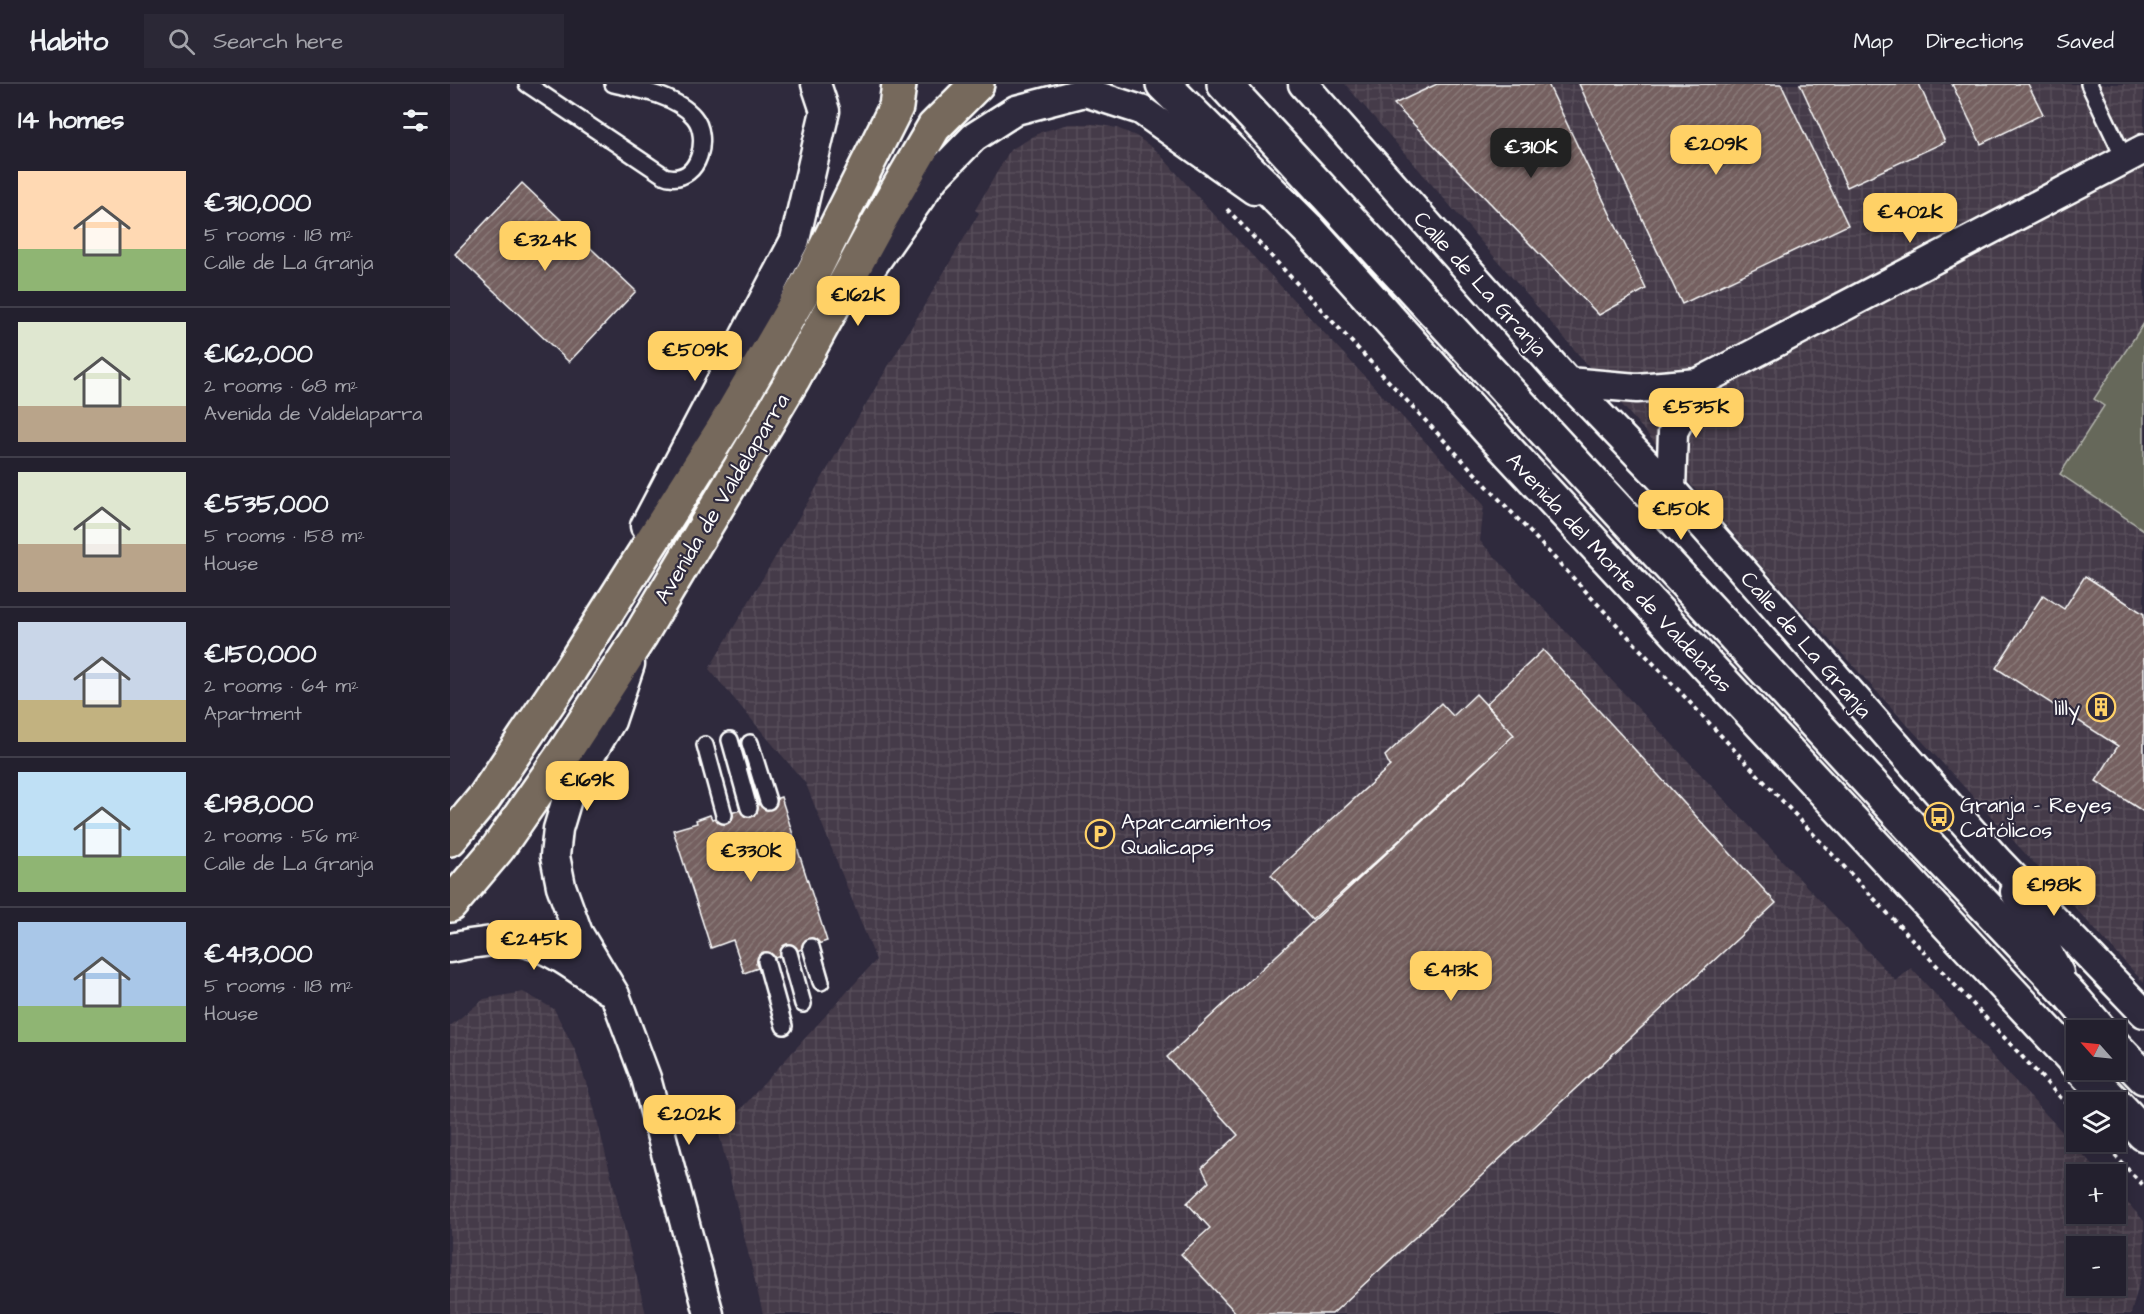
<!DOCTYPE html>
<meta charset="utf-8">
<style>
body{margin:0;font-family:"Architects Daughter",sans-serif;background:#2b2836;color:#f1f3f6;height:100vh;display:flex;flex-direction:column;font-size:22px;white-space:nowrap}
*{box-sizing:border-box;margin:0}
p{font-size:20px;color:#a3a3aa}
.icon{flex:none;width:33px;height:33px;fill:none;stroke:currentColor;stroke-width:2;stroke-linecap:round;stroke-linejoin:round}
.map{position:relative;flex:1;overflow:hidden}
.details{display:flex;flex-direction:column;background:#23202e;width:450px}
.details>*{flex:none}
.needle{width:39px;rotate:297deg}
.buttons{position:absolute;left:1616px;top:936px;display:grid;gap:12px}
.buttons a{display:grid;place-items:center;width:60px;height:60px;border-radius:0px;background:#23202e;box-shadow:0 3px 15px #0003,0 0 0 2px #403e4a;font-size:30px}
.price{position:absolute;translate:-50% -51px;padding:0 14px;border-radius:12px;background:#ffd166;color:#111;font-size:20px;line-height:39px;filter:drop-shadow(0 2px 3px #0008)}
.price::after{content:'';position:absolute;left:50%;top:36px;width:18px;height:14px;margin-left:-9px;background:inherit;clip-path:polygon(0 0,100% 0,50% 100%)}
.price.on{background:#222;color:#fff}
ul{padding:0;list-style:none}
li{display:flex;align-items:center;gap:18px;height:150px;padding:0 18px}
li+li{border-top:2px solid #403e4a}
li span{display:grid;place-items:center;flex:none;width:168px;height:120px;border-radius:0px;color:#555}
li>.icon{margin-inline-start:auto}
span .icon{width:72px;height:72px;fill:#fffc;stroke-width:1}
li b{font-size:26px}
h2{display:flex;justify-content:space-between;align-items:center;height:72px;padding:0 18px;font-size:26px}
header{display:flex;align-items:center;gap:36px;box-sizing:border-box;height:84px;padding:0 30px;background:#23202e;border-bottom:2px solid #403e4a}
header strong{font-size:28px}
nav{display:flex;gap:33px;margin-inline-start:auto;font-size:21px}
.search{width:420px;height:54px;background:#2b2836;display:flex;align-items:center;gap:15px;box-sizing:border-box;padding:0 21px;border-radius:0px;color:#a3a3aa;font-size:22px}
main{display:flex;flex:1;min-height:0}
.map>svg:first-child{display:block}
.industrial{fill:url(#industrial-grid);fill-rule:evenodd}
.grass{fill:#66685a;stroke:#b2b4ac;stroke-width:1.5}
.building{fill:url(#building-hatch);stroke:#fff;stroke-width:1.5}
.lines{fill:none;stroke-linecap:round;stroke-linejoin:round}
.service-casing{stroke:#fff;stroke-width:20}
.minor-casing{stroke:#fff;stroke-width:33}
.secondary-casing{stroke:#fff;stroke-width:38}
.trunk-casing{stroke:#fff;stroke-width:38}
.path{stroke:#fff;stroke-width:4;stroke-dasharray:4.5 4.5;stroke-linecap:butt}
.service{stroke:#2f2a3d;stroke-width:15}
.minor{stroke:#2f2a3d;stroke-width:28}
.secondary{stroke:#2f2a3d;stroke-width:33}
.trunk{stroke:#76695c;stroke-width:33}
.labels{text-anchor:middle;stroke-width:4.5;stroke-linejoin:round;paint-order:stroke}
.street-label{font-size:22px;fill:#fff;stroke:#2f2a3d}
.poi-label{font-size:22px;fill:#fff;stroke:#2f2a3d;text-anchor:start}
</style>
<header>
<strong>Habito</strong>
<div class="search"><svg class="icon" aria-label="search" viewBox="0 0 24 24"><circle cx="10" cy="10" r="6"/><path d="M15 15l6 6"/></svg>Search here</div>
<nav><a>Map</a><a>Directions</a><a>Saved</a></nav>
</header>
<main>
<section class="details">
<h2>14 homes<svg class="icon" aria-label="filters" viewBox="0 0 24 24"><path d="M4 7h16M4 17h16"/><circle cx="9" cy="7" r="2"/><circle cx="15" cy="17" r="2"/></svg></h2>
<ul>
<li><span style="background:linear-gradient(#ffd9b3 65%,#8fb573 0)"><svg class="icon" aria-label="home" viewBox="0 0 24 24"><path d="M3 11l9-7 9 7M6 9v11h12V9"/></svg></span><div><b>€310,000</b><p>5 rooms · 118 m²</p><p>Calle de La Granja</p></div></li>
<li><span style="background:linear-gradient(#dfe7d0 70%,#b9a48a 0)"><svg class="icon" aria-label="home" viewBox="0 0 24 24"><path d="M3 11l9-7 9 7M6 9v11h12V9"/></svg></span><div><b>€162,000</b><p>2 rooms · 68 m²</p><p>Avenida de Valdelaparra</p></div></li>
<li><span style="background:linear-gradient(#dfe7d0 60%,#b9a48a 0)"><svg class="icon" aria-label="home" viewBox="0 0 24 24"><path d="M3 11l9-7 9 7M6 9v11h12V9"/></svg></span><div><b>€535,000</b><p>5 rooms · 158 m²</p><p>House</p></div></li>
<li><span style="background:linear-gradient(#c9d6e8 65%,#c2b280 0)"><svg class="icon" aria-label="home" viewBox="0 0 24 24"><path d="M3 11l9-7 9 7M6 9v11h12V9"/></svg></span><div><b>€150,000</b><p>2 rooms · 64 m²</p><p>Apartment</p></div></li>
<li><span style="background:linear-gradient(#bfe0f5 70%,#8fb573 0)"><svg class="icon" aria-label="home" viewBox="0 0 24 24"><path d="M3 11l9-7 9 7M6 9v11h12V9"/></svg></span><div><b>€198,000</b><p>2 rooms · 56 m²</p><p>Calle de La Granja</p></div></li>
<li><span style="background:linear-gradient(#a9c7e8 70%,#8fb573 0)"><svg class="icon" aria-label="home" viewBox="0 0 24 24"><path d="M3 11l9-7 9 7M6 9v11h12V9"/></svg></span><div><b>€413,000</b><p>5 rooms · 118 m²</p><p>House</p></div></li>
</ul>
</section>
<div class="map">
<svg width="1694" height="1230" viewBox="0 0 1694 1230">
<defs>
<pattern id="industrial-grid" width="8" height="8" patternUnits="userSpaceOnUse" patternTransform="scale(1.5)"><rect width="8" height="8" fill="#443a48"/><path d="M0 4h8M4 0v8" fill="none" stroke="#574e5a"/></pattern>
<pattern id="building-hatch" width="6" height="6" patternUnits="userSpaceOnUse" patternTransform="scale(1.5)"><rect width="6" height="6" fill="#746160"/><path d="M-1 1l2-2M0 6l6-6M5 7l2-2" fill="none" stroke="#897978"/></pattern>
</defs>
<rect width="100%" height="100%" fill="#2f2a3d"/>
<filter id="ink" filterUnits="userSpaceOnUse"><feTurbulence type="fractalNoise" baseFrequency=".0167" numOctaves="2"/><feDisplacementMap in="SourceGraphic" scale="12" xChannelSelector="R" yChannelSelector="G"/><feConvolveMatrix kernelMatrix="1 2 1 2 8 2 1 2 1" color-interpolation-filters="sRGB"/></filter>
<g filter="url(#ink)">
<path class="industrial" d="M895,0h799v899l-388,-423z
M619,40h26l22,4 19,8 21,15 39,44 288,310 -4,36 416,440 15,-13 190,206h-25v40h39v-25l29,32v44l-13,49h-1368l-44,-181 157,-173 -70,-176 -97,-115 270,-456 -4,-3 35,-60 31,-18zM1626,1162h39v40h-39z
M73,908l31,17 22,43 17,52 53,210h-196v-288l34,-27z"/>
<path class="grass" d="M1694,239v207l-84,-56 44,-68 -10,-7z"/>
<path class="building" d="M987,0h111l98,205 -47,26 -205,-211z
M1129,0h202l67,141 -166,79z
M1350,0h119l26,58 -98,45z
M1502,0h76l15,30 -62,30z
M72,99l114,108 -67,71 -114,-108z
M1635,492l59,38v198l-48,-31 22,-35 -122,-78 47,-73 21,14z
M1093,566l233,253 -444,411h-95l-56,-60 29,-26 -23,-25 22,-21 -7,-14 36,-33 -71,-78 347,-322 -28,-31z
M1026,610l38,41 -202,185 -41,-45 119,-109 -5,-10 56,-53 12,13z
M331,713l46,144 -71,23 2,4 -14,5 -11,-33 -22,8 -38,-118 24,-7 -1,-3 14,-5 2,4z"/>
<g class="lines">
<g class="service-casing">
<path id="service" d="M77,0l130,87c3,2 8,6 12,6 31,5 41,-41 25,-60 -17,-21 -56,-28 -81,-33
M1639,0l35,74
M280,656l19,68
M300,659l18,58
M255,661l19,70
M361,863l10,35
M339,869l14,51
M316,877l18,65"/>
</g>
<g class="minor-casing">
<path id="minor" d="M853,0l265,298 103,107 326,371 147,153
M403,210l81,-116 40,-41 42,-27 69,-18 56,18 113,80
M1118,298l69,6 61,-5 446,-234
M1221,405l2,-57 25,-49
M195,442l150,-286 30,-129 -9,-27
M180,580l-19,57 -41,68 -12,40 -3,27 6,30 17,47 37,62 31,83 63,236
M1565,808l44,81
M0,864c21,-5 58,-11 78,-5 29,9 55,30 80,47"/>
</g>
<g class="secondary-casing">
<path id="secondary" d="M713,0l148,148 184,205 581,625
M774,0l697,754 150,158 29,34
M1665,963l29,30
M1633,986l31,32
M1665,1019l29,31"/>
</g>
<g class="trunk-casing">
<path id="trunk" d="M0,755l34,-41 86,-128 153,-241 86,-148 87,-174 3,-23
M0,821l48,-57 68,-98 74,-114 153,-257 84,-154 57,-98 43,-43"/>
</g>
<path class="path" d="M777,125l849,905
M1652,1058l42,44"/>
<use href="#service" class="service"/>
<use href="#minor" class="minor"/>
<use href="#secondary" class="secondary"/>
<use href="#trunk" class="trunk"/>
</g>
</g>
<defs>
<g id="building-ring" transform="scale(1.5)"><circle r="9.5" fill="#2f2a3d" stroke="#ffd166" stroke-width="1.5"/><path d="M-4-6H4V6H1V3H-1V6H-4ZM-2.5-4.3h1.7v1.8h-1.7ZM.8-4.3h1.7v1.8H.8ZM-2.5-1h1.7V.8h-1.7ZM.8-1h1.7V.8H.8Z" fill="#ffd166"/></g>
<g id="bus-ring" transform="scale(1.5)"><circle r="9.5" fill="#2f2a3d" stroke="#ffd166" stroke-width="1.5"/><path d="M-5-6H5V4H4V6H2V4H-2V6H-4V4H-5ZM-3.5-4V0h7V-4ZM-3.5 1.2v1.5H-2V1.2ZM2 1.2v1.5H3.5V1.2Z" fill="#ffd166"/></g>
<g id="parking-ring" transform="scale(1.5)"><circle r="9.5" fill="#2f2a3d" stroke="#ffd166" stroke-width="1.5"/><path d="M-3.5-5.5H1a3.5 3.5 0 0 1 0 7H-1V5.5H-3.5ZM-1-3.4V-.6H.8a1.4 1.4 0 0 0 0-2.8Z" fill="#ffd166"/></g>
</defs>
<g fill-rule="evenodd">
<use href="#building-ring" x="1651" y="623"/>
<use href="#bus-ring" x="1489" y="733"/>
<use href="#parking-ring" x="650" y="750"/>
</g>
<g class="labels">
<g class="street-label">
<text transform="translate(1031 199) rotate(48)" y="8">Calle de La Granja</text>
<text transform="translate(271 414) rotate(-59)" y="8">Avenida de Valdelaparra</text>
<text transform="translate(1170 488) rotate(47)" y="8">Avenida del Monte de Valdelatas</text>
<text transform="translate(1357 560) rotate(49)" y="8">Calle de La Granja</text>
</g>
<g class="poi-label">
<text x="1630" y="631" text-anchor="end">lilly</text>
<text x="1510" y="728">Granja - Reyes<tspan x="1510" dy="25">Católicos</tspan></text>
<text x="671" y="745">Aparcamientos<tspan x="671" dy="25">Qualicaps</tspan></text>
</g>
</g>
</svg>
<div class="buttons">
<a><svg class="needle" viewBox="-14 -14 28 28"><path d="M0-13l5 13h-10z" fill="#e53935"/><path d="M0 13l5-13h-10z" fill="#a3a3aa"/></svg></a>
<a><svg class="icon" aria-label="layers" viewBox="0 0 24 24"><path d="M12 4l9 5-9 5-9-5zM3 14l9 5 9-5"/></svg></a>
<a>+</a>
<a>−</a>
</div>
<b class="price" style="left:1266px;top:92px">€209K</b>
<b class="price on" style="left:1081px;top:95px">€310K</b>
<b class="price" style="left:1460px;top:160px">€402K</b>
<b class="price" style="left:95px;top:188px">€324K</b>
<b class="price" style="left:408px;top:243px">€162K</b>
<b class="price" style="left:245px;top:298px">€509K</b>
<b class="price" style="left:1246px;top:355px">€535K</b>
<b class="price" style="left:1231px;top:457px">€150K</b>
<b class="price" style="left:137px;top:728px">€169K</b>
<b class="price" style="left:301px;top:799px">€330K</b>
<b class="price" style="left:1604px;top:833px">€198K</b>
<b class="price" style="left:84px;top:887px">€245K</b>
<b class="price" style="left:1001px;top:918px">€413K</b>
<b class="price" style="left:239px;top:1062px">€202K</b>
</div>
</main>
